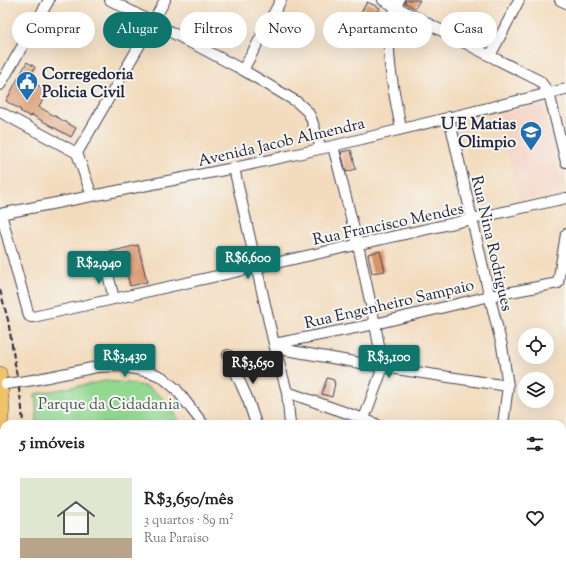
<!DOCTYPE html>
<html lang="pt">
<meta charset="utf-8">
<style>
body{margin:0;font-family:"Sorts Mill Goudy",serif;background:#f2f2f2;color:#222;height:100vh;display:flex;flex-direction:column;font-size:15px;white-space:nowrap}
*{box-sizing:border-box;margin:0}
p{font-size:13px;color:#767676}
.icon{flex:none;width:22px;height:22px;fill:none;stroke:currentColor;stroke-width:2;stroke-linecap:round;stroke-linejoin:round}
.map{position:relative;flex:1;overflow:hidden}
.sheet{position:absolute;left:0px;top:420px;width:566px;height:156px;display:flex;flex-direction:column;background:#fff;border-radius:12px 12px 0 0;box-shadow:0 4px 16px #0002}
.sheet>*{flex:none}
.guide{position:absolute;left:12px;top:12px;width:542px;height:36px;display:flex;gap:8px}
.fabs{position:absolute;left:518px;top:328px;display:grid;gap:8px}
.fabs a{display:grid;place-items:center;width:36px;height:36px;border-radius:50%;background:#fff;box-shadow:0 4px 16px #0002;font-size:20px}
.price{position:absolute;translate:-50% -34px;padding:0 9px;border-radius:4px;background:#0f766e;color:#fff;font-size:13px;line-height:26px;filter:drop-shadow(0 1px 2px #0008)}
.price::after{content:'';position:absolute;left:50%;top:24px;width:12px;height:9px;margin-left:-6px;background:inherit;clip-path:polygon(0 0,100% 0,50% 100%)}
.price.active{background:#222;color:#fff}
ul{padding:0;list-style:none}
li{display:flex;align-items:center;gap:12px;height:100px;padding:0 20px}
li+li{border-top:1px solid #e0e0e0}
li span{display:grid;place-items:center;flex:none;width:112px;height:80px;border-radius:0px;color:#555}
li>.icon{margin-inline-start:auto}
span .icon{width:48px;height:48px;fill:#fffc;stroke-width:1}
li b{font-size:17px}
h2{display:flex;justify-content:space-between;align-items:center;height:48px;padding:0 20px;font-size:17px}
.tag{padding:0 14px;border-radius:18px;background:#fff;box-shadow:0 4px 16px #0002;font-size:14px;line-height:36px}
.tag.active{background:#0f766e;color:#fff}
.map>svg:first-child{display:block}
.built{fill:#f5d2c2}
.green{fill:#92d891;stroke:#5a7d66}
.forest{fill:#75b87b;stroke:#4c6d5b}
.building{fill:#d99265}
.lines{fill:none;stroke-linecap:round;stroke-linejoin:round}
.minor-casing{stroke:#413e4f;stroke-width:12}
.major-casing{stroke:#413e4f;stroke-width:14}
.minor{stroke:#fff;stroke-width:10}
.major{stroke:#f1c369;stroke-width:13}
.rail{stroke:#22223b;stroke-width:2;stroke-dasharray:6 3;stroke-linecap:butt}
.minor-bridge-casing{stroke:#413e4f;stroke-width:12;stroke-linecap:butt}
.minor-bridge{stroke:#fff;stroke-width:10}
.labels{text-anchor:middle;stroke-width:4;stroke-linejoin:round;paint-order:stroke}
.poi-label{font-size:16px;font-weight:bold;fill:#22223b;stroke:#f6f6f2;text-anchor:start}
.street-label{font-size:16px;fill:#22223b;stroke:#f6f6f2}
.park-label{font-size:16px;fill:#445955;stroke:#f6f6f2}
</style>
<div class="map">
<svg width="566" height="576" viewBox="0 0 566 576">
<rect width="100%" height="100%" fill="#f6f6f2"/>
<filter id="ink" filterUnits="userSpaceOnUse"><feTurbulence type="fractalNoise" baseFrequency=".025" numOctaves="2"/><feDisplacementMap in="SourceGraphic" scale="8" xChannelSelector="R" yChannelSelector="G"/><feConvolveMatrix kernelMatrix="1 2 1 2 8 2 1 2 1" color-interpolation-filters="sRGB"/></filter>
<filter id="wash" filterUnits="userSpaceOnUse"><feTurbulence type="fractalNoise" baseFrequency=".012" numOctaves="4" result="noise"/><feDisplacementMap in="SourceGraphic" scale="16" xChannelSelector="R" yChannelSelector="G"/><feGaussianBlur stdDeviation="0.9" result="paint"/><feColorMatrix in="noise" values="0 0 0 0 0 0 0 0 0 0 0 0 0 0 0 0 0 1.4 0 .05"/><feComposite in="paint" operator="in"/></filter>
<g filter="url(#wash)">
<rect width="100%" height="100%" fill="#f3dcbe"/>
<path class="built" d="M542,104l20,87 -43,10 -20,-87z"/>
<path class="green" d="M105,381c15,1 37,2 49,10 10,6 21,23 28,33h-145l-2,-30z
M28,572h153l-2,4h-152z"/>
<path class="forest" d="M4,435v46l-4,-1v-26z"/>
<g id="blocks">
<path class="building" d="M405,0h15l-5,8 -10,-5z
M367,2l13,6 -9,15 -12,-7z
M27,62l8,5 -7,13 20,11 -9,16 37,21 -5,9 -39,-22 -1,2 -11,-6 1,-1 -15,-9z
M351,150l5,19 -10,3 -5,-20z
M138,245l9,37 -17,4 -6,-26 -12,3 -4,-3h-4l-3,2 -1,4 -3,-11z
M380,251l5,20 -13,2 -4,-19z
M327,378l7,2v3h1l-3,14 -10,-3z"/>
</g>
</g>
<g filter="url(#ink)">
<use href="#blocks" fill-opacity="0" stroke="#413e4f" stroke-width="1"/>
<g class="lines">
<g class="minor-casing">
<path id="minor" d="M110,0l133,70 54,32 11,10 3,6 10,30
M383,0l107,56 50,25 9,12 17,69
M399,0c-20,38 -5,89 2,129
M560,0l6,3
M490,56l29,-56
M243,70l38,-70
M0,85l49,-85
M0,112l77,41
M449,117l40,177 13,52 6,40 -5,38
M333,146l25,99 17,79 8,43 -21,57
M234,168l40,176 13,48 3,32
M92,196l-15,-43 76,-131 12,-22
M0,214l234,-46 99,-22 233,-57
M1,214l28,102 2,1h2l533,-119
M106,266l8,33
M274,344l101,-20 115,-28 68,-13 8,-49
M275,348l108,19 125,19
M228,355l20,45 8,24
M33,380l64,-13 23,-1 30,6 12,5 14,12 27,35
M287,392l77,27 12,5
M507,572l8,4
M216,575l1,-3
M306,576l1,-4
M460,576l2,-4"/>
</g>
<g class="major-casing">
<path id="major" d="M0,373l3,35 -3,24"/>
</g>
<use href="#minor" class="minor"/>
<use href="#major" class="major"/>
<path class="rail" d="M0,290l8,30 14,88 1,16
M12,576l1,-4"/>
<g class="minor-bridge-casing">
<path id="minor-bridge" d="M6,384l27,-4"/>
</g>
<use href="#minor-bridge" class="minor-bridge"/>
</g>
</g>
<defs>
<g id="civic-pin" transform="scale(1.15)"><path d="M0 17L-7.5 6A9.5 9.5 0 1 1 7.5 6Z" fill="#1f6fb2" stroke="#f6f6f2"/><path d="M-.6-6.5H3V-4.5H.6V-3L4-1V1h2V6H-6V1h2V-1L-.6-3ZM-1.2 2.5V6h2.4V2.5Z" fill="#fff"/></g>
<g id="school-pin" transform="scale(1.15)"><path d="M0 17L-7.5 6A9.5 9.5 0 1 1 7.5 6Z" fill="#1f6fb2" stroke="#f6f6f2"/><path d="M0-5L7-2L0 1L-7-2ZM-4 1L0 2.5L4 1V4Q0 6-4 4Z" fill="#fff"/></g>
</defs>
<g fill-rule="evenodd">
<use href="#civic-pin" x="27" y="82"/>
<use href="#school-pin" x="531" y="132"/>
</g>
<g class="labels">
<g class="poi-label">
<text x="42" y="79">Corregedoria<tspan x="42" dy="18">Policia Civil</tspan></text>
<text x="516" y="129" text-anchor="end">U E Matias<tspan x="516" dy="18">Olimpio</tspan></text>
</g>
<g class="street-label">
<text transform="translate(281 141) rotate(-13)" y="6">Avenida Jacob Almendra</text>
<text transform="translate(388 223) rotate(-12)" y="6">Rua Francisco Mendes</text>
<text transform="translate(493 243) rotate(77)" y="6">Rua Nina Rodrigues</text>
<text transform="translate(389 303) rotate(-13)" y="6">Rua Engenheiro Sampaio</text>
</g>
<g class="park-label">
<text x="109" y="409">Parque da Cidadania</text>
</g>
</g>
</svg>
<div class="fabs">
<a><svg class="icon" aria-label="locate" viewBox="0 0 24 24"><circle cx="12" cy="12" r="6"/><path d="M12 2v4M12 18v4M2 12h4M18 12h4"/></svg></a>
<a><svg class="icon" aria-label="layers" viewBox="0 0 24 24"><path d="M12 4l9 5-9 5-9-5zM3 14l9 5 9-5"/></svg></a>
</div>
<b class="price" style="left:248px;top:280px">R$6,600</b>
<b class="price" style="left:99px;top:285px">R$2,940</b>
<b class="price" style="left:125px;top:378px">R$3,430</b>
<b class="price" style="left:389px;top:379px">R$3,100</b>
<b class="price active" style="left:253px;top:385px">R$3,650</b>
<div class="guide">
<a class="tag">Comprar</a>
<a class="tag active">Alugar</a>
<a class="tag">Filtros</a>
<a class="tag">Novo</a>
<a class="tag">Apartamento</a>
<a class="tag">Casa</a>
</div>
<section class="sheet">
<h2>5 imóveis<svg class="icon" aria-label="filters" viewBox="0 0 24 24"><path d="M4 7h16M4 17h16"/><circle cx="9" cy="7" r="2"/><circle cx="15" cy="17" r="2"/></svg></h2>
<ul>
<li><span style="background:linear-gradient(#dfe7d0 75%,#b9a48a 0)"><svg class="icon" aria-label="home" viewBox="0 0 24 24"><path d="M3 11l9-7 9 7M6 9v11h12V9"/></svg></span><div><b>R$3,650/mês</b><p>3 quartos · 89 m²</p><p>Rua Paraiso</p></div><svg class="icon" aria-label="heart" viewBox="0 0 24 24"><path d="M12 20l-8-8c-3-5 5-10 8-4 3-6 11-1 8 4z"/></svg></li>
</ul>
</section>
</div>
